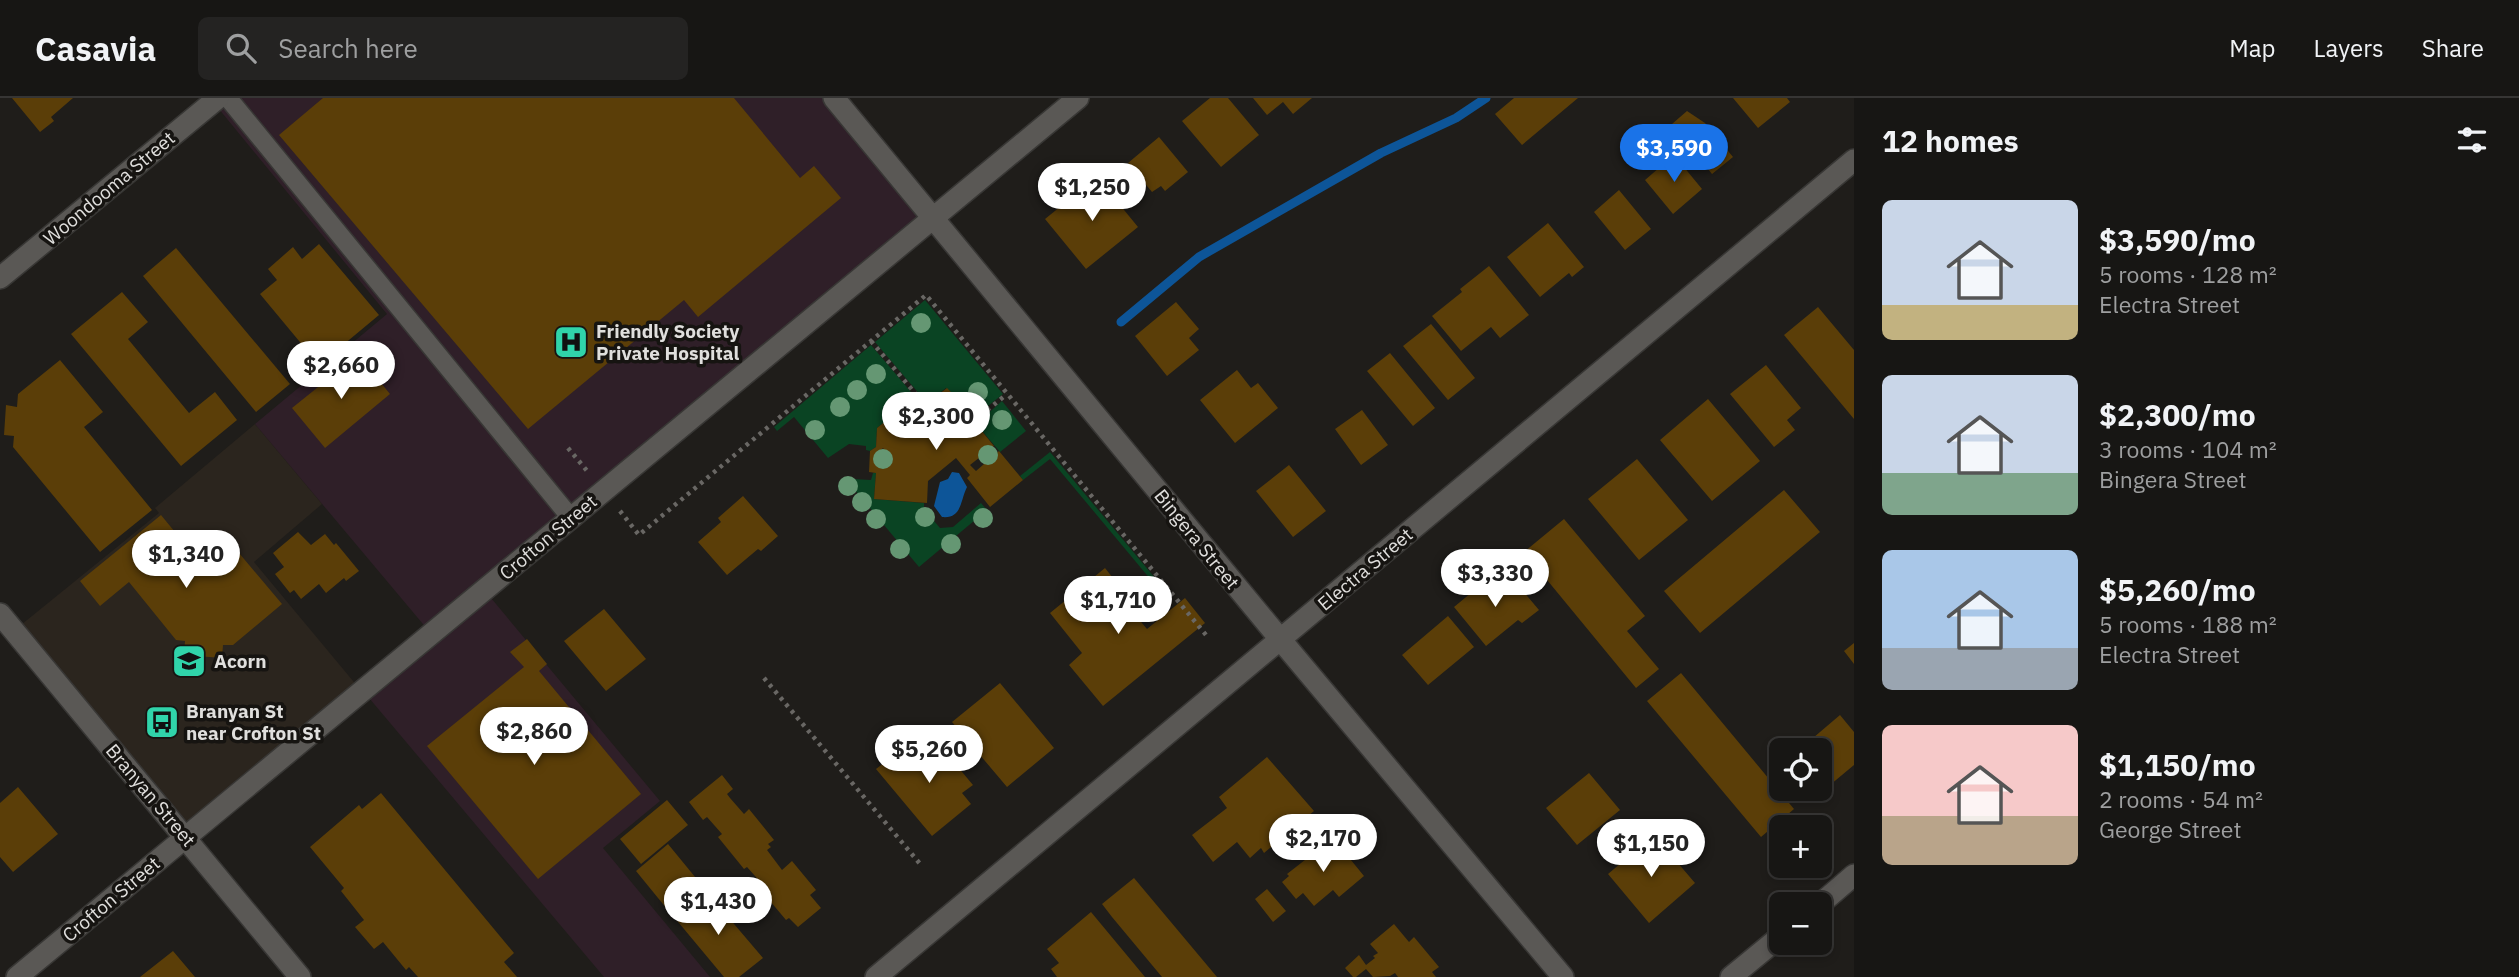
<!DOCTYPE html>
<meta charset="utf-8">
<style>
body{margin:0;font-family:"IBM Plex Sans",sans-serif;background:#242322;color:#f1f3f6;height:100vh;display:flex;flex-direction:column;font-size:26px;white-space:nowrap}
*{box-sizing:border-box;margin:0}
p{font-size:23px;color:#9e9fa0}
.icon{flex:none;width:38px;height:38px;fill:none;stroke:currentColor;stroke-width:2;stroke-linecap:round;stroke-linejoin:round}
.map{position:relative;flex:1;overflow:hidden}
.drawer{display:flex;flex-direction:column;background:#171614;width:665px}
.drawer>*{flex:none}
.controls{position:absolute;left:1769px;top:640px;display:grid;gap:14px}
.controls a{display:grid;place-items:center;width:63px;height:63px;border-radius:10px;background:#171614;box-shadow:0 4px 10px #0003,0 0 0 2px #363534;font-size:35px}
.price{position:absolute;translate:-50% -60px;padding:0 16px;border-radius:24px;background:#fff;color:#222;font-size:23px;line-height:46px;filter:drop-shadow(0 2px 4px #0008)}
.price::after{content:'';position:absolute;left:50%;top:42px;width:21px;height:16px;margin-left:-10px;background:inherit;clip-path:polygon(0 0,100% 0,50% 100%)}
.price.active{background:#1a73e8;color:#fff}
ul{padding:0;list-style:none}
li{display:flex;align-items:center;gap:21px;height:175px;padding:0 28px}
li span{display:grid;place-items:center;flex:none;width:196px;height:140px;border-radius:10px;color:#555}
li>.icon{margin-inline-start:auto}
span .icon{width:84px;height:84px;fill:#fffc;stroke-width:1}
li b{font-size:30px}
h2{display:flex;justify-content:space-between;align-items:center;height:84px;padding:0 28px;font-size:30px}
header{display:flex;align-items:center;gap:42px;box-sizing:border-box;height:98px;padding:0 35px;background:#171614;border-bottom:2px solid #363534}
header strong{font-size:33px}
nav{display:flex;gap:38px;margin-inline-start:auto;font-size:24px}
.search{width:490px;height:63px;background:#242322;display:flex;align-items:center;gap:18px;box-sizing:border-box;padding:0 24px;border-radius:10px;color:#9e9fa0;font-size:26px}
main{display:flex;flex:1;min-height:0}
.map>svg:first-child{display:block}
.built{fill:#2b251e}
.medical{fill:#2f1f28}
.green{fill:#0a4423}
.water{fill:#0d5598}
.lines{fill:none;stroke-linecap:round;stroke-linejoin:round}
.stream{stroke:#0d5598;stroke-width:9}
.building{fill:#5b3e08;fill-rule:evenodd}
.service-casing{stroke:#383735;stroke-width:21}
.minor-casing{stroke:#383735;stroke-width:24}
.tertiary-casing{stroke:#383735;stroke-width:24}
.path{stroke:#696764;stroke-width:4.5;stroke-dasharray:3.5 5;stroke-linecap:butt}
.service{stroke:#5a5855;stroke-width:18}
.minor{stroke:#5a5855;stroke-width:21}
.tertiary{stroke:#5a5855;stroke-width:21}
.tree{fill:#659773}
.labels{text-anchor:middle;stroke-width:7;stroke-linejoin:round;paint-order:stroke}
.street-label{font-size:19px;fill:#e0dfdd;stroke:#161411}
.poi-label{font-size:19px;font-weight:bold;fill:#e0dfdd;stroke:#161411;text-anchor:start}
</style>
<header>
<strong>Casavia</strong>
<div class="search"><svg class="icon" aria-label="search" viewBox="0 0 24 24"><circle cx="10" cy="10" r="6"/><path d="M15 15l6 6"/></svg>Search here</div>
<nav><a>Map</a><a>Layers</a><a>Share</a></nav>
</header>
<main>
<div class="map">
<svg width="1854" height="879" viewBox="0 0 1854 879">
<rect width="100%" height="100%" fill="#1f1d1a"/>
<path class="built" d="M255,326l67,80 -68,58 109,131 -174,144 -173,-208 143,-116 -4,-5z"/>
<path class="medical" d="M220,0h618l101,120 -453,374 174,209 -57,47 107,129h-106l-240,-285 69,-56 -178,-212 132,-110 -173,-211z"/>
<path class="green" d="M925,202l78,94 -31,25 1,-14 -8,-11 -13,-1 -6,-5 -19,15 -52,-61z
M871,247l52,61 -14,11 -17,-1 -15,12 -1,19 -6,4 -4,-1v-4l-17,-2 -21,14 -34,-41 -17,14 -3,-4z
M1002,303l24,30 -26,21 -24,-28z
M1050,354l105,126 -4,2 -101,-121 -27,21 -3,-4z
M873,375h3l-2,26 50,4v6l16,19 13,-1 28,-24 6,7 -68,57 -70,-84 4,-4 18,1z"/>
<path class="water" d="M952,374l7,1 8,14c-7,14 -5,32 -25,30l-8,-11 6,-24 8,-3z"/>
<g class="lines">
<path class="stream" d="M1121,224l78,-65 182,-104 75,-35 30,-20"/>
</g>
<path class="building" d="M12,0h61l-22,19 3,4 -14,11z
M323,0h411l66,80 14,-12 27,32 -143,119 -14,-17 -156,129 -249,-294z
M1210,0h18l31,37 -38,32 -39,-46z
M1253,0h59l-19,16 -10,-12 -16,13z
M1514,0h64l-56,47 -27,-31z
M1733,0h54l3,4 -32,26z
M1687,13l18,12 28,34 -21,17 -40,-50z
M1159,39l29,35 -23,19 -4,-5 -9,6 -24,-29z
M1674,57l28,34 -29,25 -28,-34z
M1097,79l41,50 -52,42 -41,-50z
M1619,92l32,39 -26,21 -31,-38z
M1548,125l36,44 -12,10 -3,-4 -29,24 -33,-40z
M319,146l60,71 -60,50 -59,-71 17,-14 -9,-11 25,-22 9,12z
M176,150l114,136 -34,28 -113,-136z
M1489,168l40,49 -29,23 -9,-11 -30,24 -29,-35 30,-24 -2,-3z
M122,194l26,30 -20,17 61,74 26,-21 22,28 -56,46 -110,-132z
M1176,204l23,27 -10,9 10,12 -32,26 -32,-40z
M1818,209l36,43v69l-70,-84z
M1431,226l44,54 -27,22 -45,-54z
M1390,255l45,55 -22,18 -46,-55z
M358,257l32,39 -65,54 -33,-40z
M60,262l43,52 -19,15 68,83 -52,42 -87,-105 1,-11 -10,-1 2,-30 11,2 1,-13z
M1766,267l35,43 -14,12 8,10 -21,17 -44,-53z
M1237,272l14,18 7,-5 20,25 -43,35 -35,-43z
M947,290l5,5 13,1 8,11 -1,14 22,27 -24,19 6,6 23,-20 24,29 -33,27 -23,-29 3,-3 -14,-17 -28,23 -1,22 -53,-4 2,-26 -7,-1 1,-21 6,-4 1,-19 15,-12 17,1zM883,350l9,12 -10,7 -6,-1 1,-12z
M1708,301l52,62 -48,40 -52,-61z
M1362,312l26,35 -27,20 -26,-36z
M1637,361l51,61 -49,40 -51,-61z
M1289,367l37,46 -33,26 -37,-46z
M1784,392l36,42 -120,101 -36,-42z
M743,398l35,40 -17,15 -3,-2 -31,26 -29,-33 23,-20 -3,-4z
M161,417l50,61 28,-23 43,51 -49,41h-10l-1,13 -38,-3 1,-14 -9,-1 -47,-58 -29,24 -20,-25z
M1564,421l81,97 -18,15 32,38 -23,19 -112,-136z
M298,434l13,13 14,-11 9,11 2,-2 23,28 -13,10 -2,-3 -18,15 -7,-9 -18,15 -7,-9 -4,3 -15,-19 9,-7 -11,-14z
M1105,470l20,25 -5,4 27,32 38,-31 20,25 -102,83 -34,-41 13,-12 -32,-40z
M1505,478l10,12 3,-3 21,25 -17,13 -4,-3 -32,26 -32,-39 35,-29 5,7z
M604,511l42,50 -40,32 -42,-50z
M1448,518l26,31 -46,38 -26,-30z
M527,541l20,25 -8,7 102,123 -103,85 -111,-133 97,-79 -14,-15z
M1854,545v21l-10,-13z
M1681,575l113,136 -33,28 -114,-136z
M1000,585l54,65 -47,39 -55,-65z
M1840,617l14,17v33l-24,20 -10,-12v-22h-19l-1,-2z
M932,638l41,49 -11,8 9,11 -39,32 -56,-67 13,-10 6,7z
M1267,659l47,54 -50,42 -3,-5 -11,10 -13,-16 -24,20 -21,-27 35,-27 -8,-11z
M1589,675l31,37 -43,35 -31,-37z
M722,677l11,14 -6,5 3,4 14,16 5,-5 25,31 -6,4 3,3 -4,3 15,20 10,-9 24,29 -6,5 11,13 -23,19 -9,-9 -3,2 -27,-32 4,-3 -16,-18 -3,2 -26,-32 4,-3 -15,-17 -4,3 -14,-18z
M18,689l40,47 -45,38 -13,-15v-54z
M381,695l133,160 -10,9 13,15h-99l-9,-10 -3,3 -23,-28 -9,7 -19,-22 9,-7 -23,-29 3,-3 -34,-41 49,-42 3,4z
M667,702l21,25 -47,39 -21,-25z
M1654,737l41,48 -46,40 -41,-49z
M1333,740l31,38 -25,21 -6,-7 -19,16 -11,-13 -7,6 -14,-17 7,-6 -2,-2z
M668,746l32,39 -33,26 -31,-38z
M1134,780l83,99h-55l-50,-60 -10,-13z
M1267,791l19,22 -13,11 -18,-23z
M706,793l57,67 -24,19h-15l-50,-60z
M1091,814l54,65h-88l-6,-8 8,-6 -12,-14z
M1394,826l15,18 5,-5 25,30 -7,5 4,5h-38l-3,-4 -5,3 -17,1 -7,-8 -10,8h-3l-8,-9 14,-13 7,10 9,-7 -2,-2 5,-3 -8,-9z
M173,853l22,26h-55z"/>
<g class="lines">
<g class="service-casing">
<path id="service" d="M228,0l343,420"/>
</g>
<g class="minor-casing">
<path id="minor" d="M834,0l446,541 283,338
M0,180l218,-180
M1819,807l35,-30
M17,879l1061,-879
M876,879l978,-817
M1731,879l51,-42"/>
</g>
<g class="tertiary-casing">
<path id="tertiary" d="M0,516l300,363"/>
</g>
<path class="path" d="M871,243l54,64
M974,323l33,-27
M568,350l20,24
M620,413l19,24 287,-240 280,340
M764,580l157,187"/>
<use href="#service" class="service"/>
<use href="#minor" class="minor"/>
<use href="#tertiary" class="tertiary"/>
</g>
<g class="tree">
<circle cx="921" cy="225" r="10"/>
<circle cx="876" cy="276" r="10"/>
<circle cx="857" cy="292" r="10"/>
<circle cx="978" cy="294" r="10"/>
<circle cx="840" cy="309" r="10"/>
<circle cx="1002" cy="322" r="10"/>
<circle cx="815" cy="332" r="10"/>
<circle cx="988" cy="357" r="10"/>
<circle cx="883" cy="361" r="10"/>
<circle cx="848" cy="388" r="10"/>
<circle cx="862" cy="404" r="10"/>
<circle cx="925" cy="419" r="10"/>
<circle cx="983" cy="420" r="10"/>
<circle cx="876" cy="421" r="10"/>
<circle cx="951" cy="446" r="10"/>
<circle cx="900" cy="451" r="10"/>
</g>
<defs>
<g id="hospital-square" transform="scale(1.75)"><rect x="-9" y="-9" width="18" height="18" rx="4" fill="#30d4aa" stroke="#161411"/><path d="M-5-5h3v3.5h4V-5h3V5h-3V1.5h-4V5h-3Z" fill="#111"/></g>
<g id="school-square" transform="scale(1.75)"><rect x="-9" y="-9" width="18" height="18" rx="4" fill="#30d4aa" stroke="#161411"/><path d="M0-5L7-2L0 1L-7-2ZM-4 1L0 2.5L4 1V4Q0 6-4 4Z" fill="#111"/></g>
<g id="bus-square" transform="scale(1.75)"><rect x="-9" y="-9" width="18" height="18" rx="4" fill="#30d4aa" stroke="#161411"/><path d="M-5-6H5V4H4V6H2V4H-2V6H-4V4H-5ZM-3.5-4V0h7V-4ZM-3.5 1.2v1.5H-2V1.2ZM2 1.2v1.5H3.5V1.2Z" fill="#111"/></g>
</defs>
<g fill-rule="evenodd">
<use href="#hospital-square" x="571" y="244"/>
<use href="#school-square" x="189" y="563"/>
<use href="#bus-square" x="162" y="624"/>
</g>
<g class="labels">
<g class="street-label">
<text transform="translate(109 90) rotate(-40)" y="7">Woondooma Street</text>
<text transform="translate(548 439) rotate(-40)" y="7">Crofton Street</text>
<text transform="translate(1197 441) rotate(51)" y="7">Bingera Street</text>
<text transform="translate(1365 471) rotate(-40)" y="7">Electra Street</text>
<text transform="translate(151 697) rotate(50)" y="7">Branyan Street</text>
<text transform="translate(111 801) rotate(-40)" y="7">Crofton Street</text>
</g>
<g class="poi-label">
<text x="596" y="240">Friendly Society<tspan x="596" dy="22">Private Hospital</tspan></text>
<text x="214" y="570">Acorn</text>
<text x="186" y="620">Branyan St<tspan x="186" dy="22">near Crofton St</tspan></text>
</g>
</g>
</svg>
<div class="controls">
<a><svg class="icon" aria-label="locate" viewBox="0 0 24 24"><circle cx="12" cy="12" r="6"/><path d="M12 2v4M12 18v4M2 12h4M18 12h4"/></svg></a>
<a>+</a>
<a>−</a>
</div>
<b class="price active" style="left:1674px;top:86px">$3,590</b>
<b class="price" style="left:1092px;top:125px">$1,250</b>
<b class="price" style="left:341px;top:303px">$2,660</b>
<b class="price" style="left:936px;top:354px">$2,300</b>
<b class="price" style="left:186px;top:492px">$1,340</b>
<b class="price" style="left:1495px;top:511px">$3,330</b>
<b class="price" style="left:1118px;top:538px">$1,710</b>
<b class="price" style="left:534px;top:669px">$2,860</b>
<b class="price" style="left:929px;top:687px">$5,260</b>
<b class="price" style="left:1323px;top:776px">$2,170</b>
<b class="price" style="left:1651px;top:781px">$1,150</b>
<b class="price" style="left:718px;top:839px">$1,430</b>
</div>
<section class="drawer">
<h2>12 homes<svg class="icon" aria-label="filters" viewBox="0 0 24 24"><path d="M4 7h16M4 17h16"/><circle cx="9" cy="7" r="2"/><circle cx="15" cy="17" r="2"/></svg></h2>
<ul>
<li><span style="background:linear-gradient(#c9d6e8 75%,#c2b280 0)"><svg class="icon" aria-label="home" viewBox="0 0 24 24"><path d="M3 11l9-7 9 7M6 9v11h12V9"/></svg></span><div><b>$3,590/mo</b><p>5 rooms · 128 m²</p><p>Electra Street</p></div></li>
<li><span style="background:linear-gradient(#c9d6e8 70%,#7fa58c 0)"><svg class="icon" aria-label="home" viewBox="0 0 24 24"><path d="M3 11l9-7 9 7M6 9v11h12V9"/></svg></span><div><b>$2,300/mo</b><p>3 rooms · 104 m²</p><p>Bingera Street</p></div></li>
<li><span style="background:linear-gradient(#a9c7e8 70%,#9aa5b1 0)"><svg class="icon" aria-label="home" viewBox="0 0 24 24"><path d="M3 11l9-7 9 7M6 9v11h12V9"/></svg></span><div><b>$5,260/mo</b><p>5 rooms · 188 m²</p><p>Electra Street</p></div></li>
<li><span style="background:linear-gradient(#f6c9c9 65%,#b9a48a 0)"><svg class="icon" aria-label="home" viewBox="0 0 24 24"><path d="M3 11l9-7 9 7M6 9v11h12V9"/></svg></span><div><b>$1,150/mo</b><p>2 rooms · 54 m²</p><p>George Street</p></div></li>
</ul>
</section>
</main>
